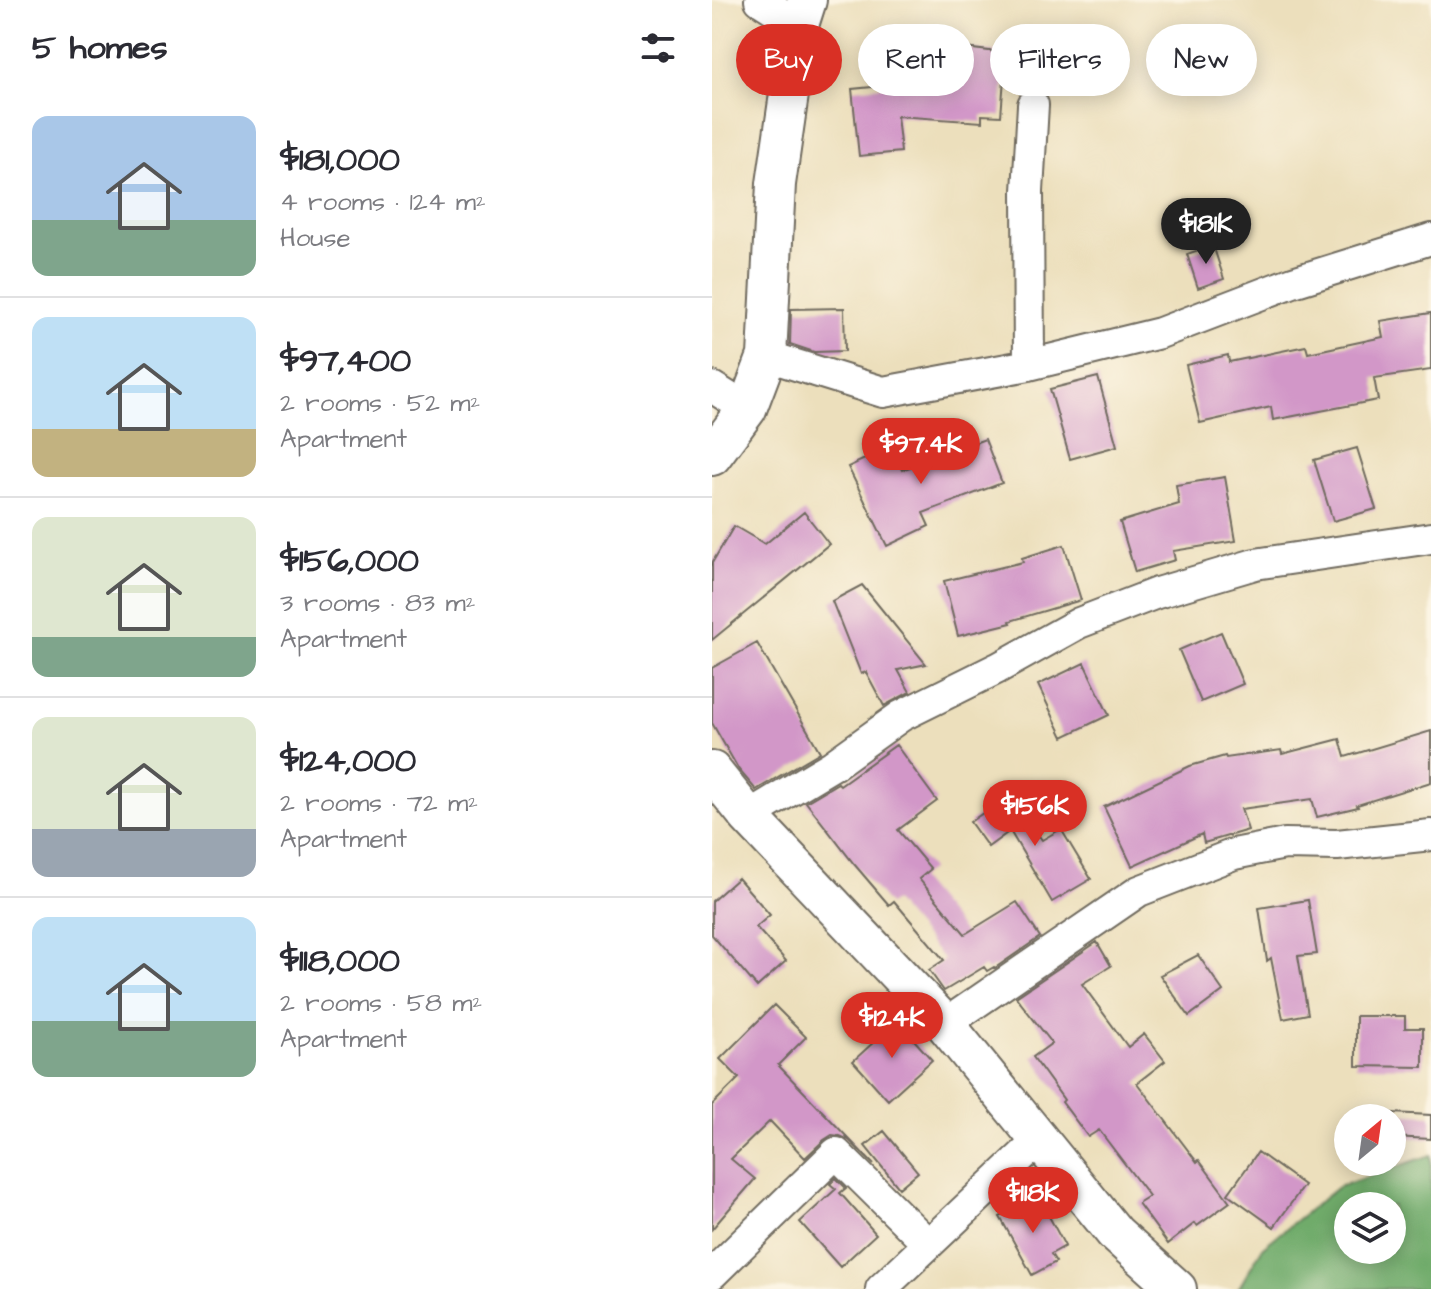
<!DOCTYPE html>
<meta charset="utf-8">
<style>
body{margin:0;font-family:"Architects Daughter",sans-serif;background:#f2f2f3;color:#2b2b33;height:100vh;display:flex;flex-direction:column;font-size:30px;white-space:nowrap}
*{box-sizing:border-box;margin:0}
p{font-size:26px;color:#7c7c81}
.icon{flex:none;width:44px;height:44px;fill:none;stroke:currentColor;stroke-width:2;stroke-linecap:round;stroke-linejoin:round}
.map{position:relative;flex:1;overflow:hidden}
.panel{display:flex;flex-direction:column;background:#fff;width:712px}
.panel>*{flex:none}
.guide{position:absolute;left:24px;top:24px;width:574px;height:72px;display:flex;gap:16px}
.needle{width:52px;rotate:29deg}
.controls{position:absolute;left:622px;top:1104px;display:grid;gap:16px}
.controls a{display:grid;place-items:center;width:72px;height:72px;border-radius:50%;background:#fff;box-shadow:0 4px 20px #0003;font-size:40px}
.price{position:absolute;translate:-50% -68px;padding:0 18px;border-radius:28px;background:#d93025;color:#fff;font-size:26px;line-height:52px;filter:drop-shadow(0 2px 4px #0008)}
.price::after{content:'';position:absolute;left:50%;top:48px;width:24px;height:18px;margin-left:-12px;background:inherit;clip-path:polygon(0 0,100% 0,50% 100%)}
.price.selected{background:#222;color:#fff}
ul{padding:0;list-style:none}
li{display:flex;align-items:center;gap:24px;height:200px;padding:0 32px}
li+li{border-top:2px solid #e1e1e2}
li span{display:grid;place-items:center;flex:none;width:224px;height:160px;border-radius:16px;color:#555}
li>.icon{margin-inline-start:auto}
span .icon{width:96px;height:96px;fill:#fffc;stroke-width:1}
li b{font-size:34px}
h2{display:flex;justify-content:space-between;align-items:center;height:96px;padding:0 32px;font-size:34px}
.chip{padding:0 28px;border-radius:36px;background:#fff;box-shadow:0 4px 20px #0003;font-size:28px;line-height:72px}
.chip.selected{background:#d93025;color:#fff}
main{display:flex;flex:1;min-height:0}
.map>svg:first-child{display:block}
.forest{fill:#70ab6b;stroke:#4e6b4b;stroke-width:2;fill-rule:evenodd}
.building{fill:#d297c8}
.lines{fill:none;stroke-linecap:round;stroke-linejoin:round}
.minor-casing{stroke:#6f6a5e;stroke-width:34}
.tertiary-casing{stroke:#6f6a5e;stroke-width:42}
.minor{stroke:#fff;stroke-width:30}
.tertiary{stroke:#fff;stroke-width:38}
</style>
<main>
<section class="panel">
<h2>5 homes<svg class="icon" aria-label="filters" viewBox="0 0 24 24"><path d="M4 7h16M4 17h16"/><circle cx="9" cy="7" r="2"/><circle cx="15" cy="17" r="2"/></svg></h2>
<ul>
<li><span style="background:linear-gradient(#a9c7e8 65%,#7fa58c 0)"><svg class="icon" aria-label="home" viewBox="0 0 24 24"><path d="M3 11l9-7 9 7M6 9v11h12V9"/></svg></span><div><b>$181,000</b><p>4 rooms · 124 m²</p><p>House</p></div></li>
<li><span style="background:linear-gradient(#bfe0f5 70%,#c2b280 0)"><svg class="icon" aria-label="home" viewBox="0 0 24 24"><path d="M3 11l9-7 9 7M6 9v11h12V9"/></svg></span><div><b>$97,400</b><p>2 rooms · 52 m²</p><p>Apartment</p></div></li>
<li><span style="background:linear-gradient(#dfe7d0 75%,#7fa58c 0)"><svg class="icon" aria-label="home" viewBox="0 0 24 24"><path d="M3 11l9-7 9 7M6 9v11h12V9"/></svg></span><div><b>$156,000</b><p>3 rooms · 83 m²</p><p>Apartment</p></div></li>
<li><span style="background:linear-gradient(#dfe7d0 70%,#9aa5b1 0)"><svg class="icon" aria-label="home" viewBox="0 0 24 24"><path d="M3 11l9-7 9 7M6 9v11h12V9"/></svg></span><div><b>$124,000</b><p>2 rooms · 72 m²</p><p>Apartment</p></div></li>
<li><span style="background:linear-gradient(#bfe0f5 65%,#7fa58c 0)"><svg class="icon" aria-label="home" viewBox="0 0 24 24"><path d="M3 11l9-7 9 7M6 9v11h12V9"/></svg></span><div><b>$118,000</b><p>2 rooms · 58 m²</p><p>Apartment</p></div></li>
</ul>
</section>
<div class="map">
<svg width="719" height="1289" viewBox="0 0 719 1289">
<rect width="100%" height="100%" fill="#fcf5e5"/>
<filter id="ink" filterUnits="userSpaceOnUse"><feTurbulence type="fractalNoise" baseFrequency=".0125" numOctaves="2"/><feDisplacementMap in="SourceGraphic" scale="16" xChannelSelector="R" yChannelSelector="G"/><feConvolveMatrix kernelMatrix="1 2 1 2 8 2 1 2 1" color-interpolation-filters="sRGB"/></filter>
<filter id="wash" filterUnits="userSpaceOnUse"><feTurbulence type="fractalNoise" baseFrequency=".006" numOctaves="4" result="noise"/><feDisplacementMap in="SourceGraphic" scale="32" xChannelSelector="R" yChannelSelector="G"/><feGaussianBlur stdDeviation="1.8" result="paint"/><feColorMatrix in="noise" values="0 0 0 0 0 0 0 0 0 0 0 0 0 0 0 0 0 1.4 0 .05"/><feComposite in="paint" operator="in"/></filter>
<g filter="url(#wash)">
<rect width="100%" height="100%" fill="#ecdfbc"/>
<path class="forest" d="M719,1155v134h-193l25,-42 75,-60zM636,1206h44v44h-44z"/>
<g id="blocks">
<path class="building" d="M227,45l67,8 -5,63 -19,-1v7l-85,-6 4,36 -42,4 -7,-67 83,-8z
M501,245l11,34 -26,9 -11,-34z
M132,308l1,43 -31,1 -24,-8 1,-35z
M719,313v57l-57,8 4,22 -105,20 -2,-13 -71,16 -14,-58 42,-10 1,7 77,-16 2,7 75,-16 -3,-16z
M386,377l19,69 -47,13 -20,-70z
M273,439l17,44 -79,30 6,13 -42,20 -39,-79 42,-20 12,23z
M645,448l19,61 -43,12 -19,-61z
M513,477l11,64 -63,10 2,9 -40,12 -15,-50 59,-18 -3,-19z
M92,512l25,32 -117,96v-77l22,-37 31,18z
M352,545l17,55 -71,21 1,2 -53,13 -14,-55 79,-19 -1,-4z
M150,585l64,79 -28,6 12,22 -26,14 -18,-34 -5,2 -29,-73z
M509,632l22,52 -42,18 -22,-52z
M45,643l63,109 -64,38 -17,-20 -27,-47v-55z
M372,663l25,52 -46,22 -25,-52z
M719,731v51l-74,23 1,2 -41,10 -5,-18 -71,10 7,21 -44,13 -2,-9 -70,32 -28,-59 86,-41 35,-10 1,2 55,-8 1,4 58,-15 5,18z
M184,745l41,56 -39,29 33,39 -12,10 46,55 52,-32 23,35 -45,31 -1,-1 -7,4 -3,-4 -40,24 -15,-21 15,-10 -50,-59 -5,4 -35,-41 -48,-62 32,-19 2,2z
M297,795l33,45 19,-11 30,50 -39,23 -42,-71 -22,16 -18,-25z
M26,878l32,37 -14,12 30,34 -29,26 -45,-52v-34z
M596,900l9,54 -19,2 10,58 -25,5 -12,-61 -4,3 -8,-53z
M385,942l14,24 -29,18 46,63 16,-13 21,27 -28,22 60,79 2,-2 31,42 -33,24 -2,-3 -27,21 -30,-41 11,-7 -50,-66 -11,7 -26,-35 2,-2 -31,-43 19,-14 -36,-46z
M486,955l25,36 -34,25 -29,-41z
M62,1005l32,32 -28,28 96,100 -25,-25 -9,-4 -8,-1 -8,5 -19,18 -35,-37 -39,38 24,20 -43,50v-124l27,-27 -19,-19z
M644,1016h49v12h18v39l-67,-1z
M185,1021l35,39 -44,40 -35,-39z
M680,1113l39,2v24l-39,-2z
M172,1131l34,41 -19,16 -34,-42z
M546,1152l46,33 -30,42 -46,-33z
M124,1178l10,10 -6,5 36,41 -36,33 -40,-45 36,-33 -6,-5z
M326,1196l27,50 -14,8 5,8 -24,13 -32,-58z"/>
</g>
</g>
<g filter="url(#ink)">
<use href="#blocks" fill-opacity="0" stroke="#6f6a5e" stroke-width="2"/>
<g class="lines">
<g class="minor-casing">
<path id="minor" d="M48,0l39,25
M55,356l116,36 146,-27 131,-32 133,-51 138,-43
M317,365l-1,-174 5,-86
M0,387l35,22
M36,816l85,-51 68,-49 97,-48 81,-45 78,-30 98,-29 176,-26
M233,1024l194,-133 95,-37 51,-10 52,1 94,-10
M0,1274l124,-121 92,91
M169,1289l159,-150"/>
</g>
<g class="tertiary-casing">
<path id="tertiary" d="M0,456l35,-47 20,-53 9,-172 23,-159 8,-25
M0,771l36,45 197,208 170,209 62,56"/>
</g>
<use href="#minor" class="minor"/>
<use href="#tertiary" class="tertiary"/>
</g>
</g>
</svg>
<div class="controls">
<a><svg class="needle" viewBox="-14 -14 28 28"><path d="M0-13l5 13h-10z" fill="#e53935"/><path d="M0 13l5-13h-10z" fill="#7c7c81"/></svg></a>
<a><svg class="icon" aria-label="layers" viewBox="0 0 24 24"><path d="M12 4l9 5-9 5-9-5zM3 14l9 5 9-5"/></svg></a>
</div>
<b class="price selected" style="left:494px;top:266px">$181K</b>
<b class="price" style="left:209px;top:486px">$97.4K</b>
<b class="price" style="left:323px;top:848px">$156K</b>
<b class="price" style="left:180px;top:1060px">$124K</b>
<b class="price" style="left:321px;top:1235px">$118K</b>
<div class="guide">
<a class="chip selected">Buy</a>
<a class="chip">Rent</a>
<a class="chip">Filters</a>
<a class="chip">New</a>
</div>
</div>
</main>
